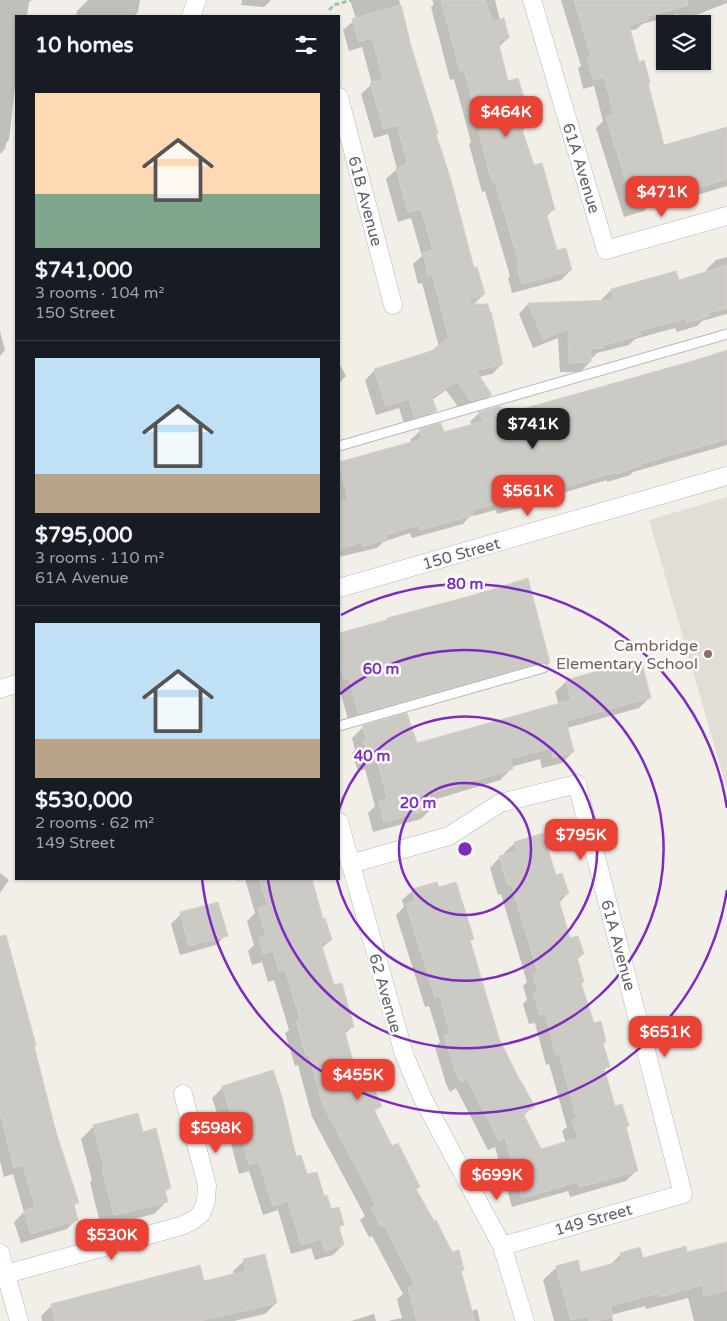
<!DOCTYPE html>
<meta charset="utf-8">
<style>
body{margin:0;font-family:"Varela Round",sans-serif;background:#20242c;color:#f1f3f6;height:100vh;display:flex;flex-direction:column;font-size:19px;white-space:nowrap}
*{box-sizing:border-box;margin:0}
p{font-size:16px;color:#9ea1a6}
.icon{flex:none;width:28px;height:28px;fill:none;stroke:currentColor;stroke-width:2;stroke-linecap:round;stroke-linejoin:round}
.map{position:relative;flex:1;overflow:hidden}
.details{position:absolute;left:15px;top:15px;width:325px;height:865px;display:flex;flex-direction:column;background:#171b24;border-radius:0px;box-shadow:0 1px 4px #0004}
.details>*{flex:none}
.buttons{position:absolute;left:656px;top:15px;display:grid;gap:10px}
.buttons a{display:grid;place-items:center;width:55px;height:55px;border-radius:0px;background:#171b24;box-shadow:0 1px 4px #0004;font-size:25px}
.price{position:absolute;translate:-50% -42px;padding:0 11px;border-radius:10px;background:#ea4335;color:#fff;font-size:16px;line-height:32px;filter:drop-shadow(0 1px 2px #0008)}
.price::after{content:'';position:absolute;left:50%;top:30px;width:15px;height:11px;margin-left:-8px;background:inherit;clip-path:polygon(0 0,100% 0,50% 100%)}
.price.selected{background:#222;color:#fff}
ul{padding:0;list-style:none}
li{display:grid;align-content:center;gap:10px;height:265px;padding:0 20px}
li+li{border-top:1px solid #363941}
li span{display:grid;place-items:center;height:155px;border-radius:0px;color:#555}
li>.icon{margin-inline-start:auto}
span .icon{width:90px;height:90px;fill:#fffc;stroke-width:1}
li b{font-size:21px}
h2{display:flex;justify-content:space-between;align-items:center;height:60px;padding:0 20px;font-size:21px}
.map>svg:first-child{display:block}
.education{fill:#e1ded6}
.shadow{fill:#0003}
.building{fill:#cccac5;stroke:#d6d1c6}
.lines{fill:none;stroke-linecap:round;stroke-linejoin:round}
.lane-casing{stroke:#b5b8bc;stroke-width:11}
.street-casing{stroke:#b5b8bc;stroke-width:19}
.path{stroke:#9cc7a9;stroke-width:3;stroke-dasharray:5 2.5;stroke-linecap:butt}
.lane{stroke:#fff;stroke-width:9}
.street{stroke:#fff;stroke-width:18}
.ring{fill:none;stroke:#7b2cbf;stroke-width:2.5}
.education-dot{fill:#8d6e63;stroke:#fff;stroke-width:2}
.labels{text-anchor:middle;stroke-width:5;stroke-linejoin:round;paint-order:stroke}
.street-label{font-size:16px;fill:#5f6368;stroke:#fff}
.education-label{font-size:16px;fill:#785e54;stroke:#fff;text-anchor:end}
.centre{fill:#7b2cbf;stroke:#fff;stroke-width:2.5}
.ring-label{font-size:15px;text-anchor:middle;font-weight:bold;fill:#7b2cbf;stroke:#fff;stroke-width:5;stroke-linejoin:round;paint-order:stroke}
</style>
<div class="map">
<svg width="727" height="1321" viewBox="0 0 727 1321">
<rect width="100%" height="100%" fill="#f1efe8"/>
<path class="education" d="M727,497v292l-78,-269z"/>
<path class="shadow" d="M0,0h32l-3,2 -2,14h-11v61l-7,63 -3,3 -1,6 -5,5z
M88,0h52l-2,12 -4,4h-58l1,-5z
M242,0h29l-7,7 -23,-2z
M350,0h49l6,21 5,26 63,222 11,25 -12,12 30,58 -10,10 -13,3 12,18 -10,10 -20,6 -15,-21 -14,10 3,11 -9,10 -21,6 -6,-19 -23,7 -11,-35 10,-10 57,-18 7,-5 -17,-64 -4,1 -5,-20 9,-8 -11,-38 -13,4 -12,-43 11,-10 -9,-35 -14,4 -13,-44 11,-10 -10,-37 -13,4 -6,-21 13,-11z
M432,0h63l5,20 8,18 -10,10 9,34 23,41 -9,9 12,35 21,42 -8,8 11,35 14,18 -10,10 -49,13 -4,-15 2,-2 -25,-85 -3,1 -13,-48 2,-2 -17,-63 -4,1 -19,-73 3,-3z
M561,0h166v3l-28,11 -20,5 -1,-5 -36,10 -5,5 -8,2 9,32 9,21 16,63 64,-19v58l-43,13 -3,-9 -28,8 1,3 -10,10 -20,6 -28,-89 7,-7 -9,-35 -11,3 -5,-21 3,-2z
M727,257v57l-25,7 -5,5 -20,6 -2,-4 -40,11 -6,6 -32,8 -5,5h-2v4l-10,10h-20l-2,-34 -25,10 -14,-34 9,-10 74,-2 -1,-2 10,-10 67,-9 29,-9 -1,-2 10,-10z
M0,331l5,19 -5,6z
M727,353v92l-94,27 -3,3 -23,7v-2l-55,16 -3,4 -52,14 -1,-4 -27,7 -6,7 -51,14 -2,-5 -27,9 -6,6 -38,9v-94l73,-20 -2,-3 10,-9 23,2 29,-8 -2,-3 9,-9 20,-5 5,7z
M339,363l7,13 -7,7z
M387,619l162,44 -10,9 -190,51 -10,-36v-53l45,-12z
M567,681l83,16 -11,11 -72,20 6,24 -11,11 -20,5 -2,-9 -29,8v2l-11,11 -70,21 2,7 -11,11 -48,13 -5,-19 7,-7 -10,-37 -7,2 -6,-18 3,-3 -3,-12 11,-11 53,18 143,-40 -4,-13z
M515,843l40,34 12,17 -8,9 10,37 14,14 -6,6 6,22 -3,2 13,40 12,17 -3,3 6,22 -5,6 11,36 14,18 -3,3 12,41 -11,11 -56,16 -2,-6 -56,16 -17,-60 -7,3 -32,-62 -6,4 -4,-8 -11,-37 5,-5 -11,-36 -4,1 -29,-92 8,-8 -2,-7 11,-10 59,49 -3,3 29,97 22,44 13,23 -10,10 18,34 25,-7 -4,-12 5,-4 -18,-63 -3,1 -11,-42 -6,1 -6,-20 4,-4 -4,-14 4,-4 -26,-88 -3,1 -8,-27 10,-11 5,-1 -1,-3z
M0,873l9,7 -9,13z
M238,879h73l11,41 9,20 -10,9 12,38 20,39 -9,9 10,35 26,36 -7,7 42,77 48,79 -3,3 11,39 6,-2 3,12h-92l14,-3 -5,-19 6,-5 -31,-58 -3,1 -9,-17 5,-4 -53,-99 -14,-52 -3,1 -10,-33 4,-3 -15,-50 -6,2 -6,-20 -10,3 -4,-14 6,-6 -7,-24 8,-8 -10,-34 -7,2z
M181,914l45,21 -10,10 -36,10 -9,-31z
M0,969l32,77 23,86 22,70 -4,5 4,12 -10,10 -46,14 -7,-21 10,-10 -11,-38 -9,3 -4,-16z
M272,1072l23,86 11,18 17,21 8,13 12,14 -5,5 5,16 -10,10 -18,5 -4,-12 -20,6 -13,-44 -15,5 -14,-44 -10,3 -11,-42 -4,1 -12,-35 10,-10z
M137,1115l5,18 28,55 -6,5 2,9 -12,12 -53,13 -11,-45 2,-2 -11,-41 12,-12z
M727,1243v78h-33l-6,-23 -42,11 -1,-3 -34,9 2,6h-59l-11,-41 14,-13 24,7 28,-8 12,-12 21,5 44,-6z
M244,1261l32,42 -11,11 -31,7h-192l-1,-5 11,-11 151,-23 31,-7 -1,-4z
M374,1314l2,7h-25z"/>
<path class="building" d="M441,0h44l7,21 12,-3 5,20 -11,3 10,40 10,-3 14,46 -11,3 13,38 8,-2 13,47 -9,2 11,38 9,-2 6,22 -50,14 -5,-17 3,-1 -25,-84h-3l-13,-49 2,-1 -17,-62 -4,1z
M574,0h113l1,5 -40,11v4l-19,5 10,37 5,-2 6,23h-2l16,62 63,-18v52l-33,10 -3,-9 -39,12 3,9 -21,7 -28,-91 8,-2 -10,-38 -11,3 -6,-23 4,-1z
M401,5l10,41 27,87 -2,1 15,46 23,88 3,-1 8,27 -16,5 1,5h18l2,8h1l12,52 -27,7 16,24 -21,6 -14,-20 -25,16 5,14 -22,7 -6,-19 -23,7 -12,-37 57,-18 18,-13 -17,-64 -4,1 -5,-22 10,-3 -12,-41 -13,3 -12,-44 12,-4 -11,-39 -13,4 -14,-46 13,-4 -11,-41 -13,4 -7,-23z
M727,265v43l-19,5 1,3 -23,7 -1,-4 -46,12 2,4 -37,10v3l-13,1v13l-22,1 -1,-34 -25,10 -15,-36 86,-3 -3,-11 65,-18 3,9z
M727,350v89l-87,25 1,2 -25,8v-2l-57,17v2l-53,14 -1,-4 -33,9 1,5 -52,15 -2,-5 -33,10 1,4 -24,7 -1,-4 -23,7v-46l9,-3 -9,-38 83,-23 -3,-10 22,-6 3,9 40,-11 -6,-9 22,-6 5,8 191,-54z
M528,578l22,85 -9,-1 -182,52 -10,-36 -5,1 -5,-18v-28l48,-13v-2l87,-23z
M641,659l10,39 -85,23 8,31 -21,6 -2,-10 -41,11 3,10 -84,25 4,14 -49,14 -5,-21 8,-3 -10,-39 -8,2 -6,-20 4,-1 -5,-14 45,-13 10,30 154,-43 -5,-20z
M543,833l13,42 6,-2 7,21 -11,3 12,41 8,-2 6,18 -7,3 7,25 -3,1 13,40 7,-2 5,21 -3,1 7,24 -6,1 11,38 7,-2 7,22 -3,1 12,44 -58,16 -2,-5 -56,16 -17,-61 -6,4 -32,-62 -7,3 -4,-9 -12,-37 6,-2 -10,-38 -5,2 -29,-94 9,-3 -3,-12 25,-7 2,5 17,-5 18,57 -4,1 29,98 21,43h1l14,26 -12,6 18,36 37,-11 -6,-18 5,-2 -18,-64 -3,1 -11,-42 -5,2 -7,-22 5,-2 -5,-17 5,-1 -27,-89 -3,1 -9,-29 18,-5 -3,-9z
M259,879h53l11,40 2,-1 7,22 -11,3 13,42 8,-2 12,44 -10,2 11,39 9,-3 3,10 15,31 -8,4 18,36 6,-3 22,44 -4,2 18,32 2,-1 16,32 7,-2 5,20 -3,1 14,50h-58l-9,-34 7,-2 -31,-60 -3,2 -10,-19 5,-3 -53,-100 -14,-50h-3l-10,-34 4,-2 -15,-50 -6,2 -6,-20 -10,3 -4,-16 7,-2 -8,-28 10,-2z
M218,902l10,34 -39,10 -9,-34z
M6,935l30,110 -2,1 22,86 23,71 -5,1 4,16 -47,14 -7,-23 11,-4 -12,-42 -9,3 -14,-57v-175z
M273,1070l9,27 14,59 5,-1 6,19 10,-2 7,24 3,-1 4,14 8,-2 5,18 -5,1 5,19 -19,6 -4,-12 -20,6 -13,-44 -15,5 -14,-44 -10,3 -11,-42 -4,1 -12,-38z
M138,1113l5,19 13,-4 15,60 -6,2 3,12 -54,13 -12,-47h2l-11,-43z
M727,1242v48l-23,6 -2,-11 -42,12 -1,-4 -49,13 3,11 -17,4h-7l-2,-5 -16,4 -15,-54 22,-6 3,12 41,-11 -2,-8 20,-6 3,11 43,-12 1,6z
M265,1254l12,49 -77,18h-145l-4,-17 149,-39 4,16 42,-10 -3,-12z"/>
<g class="lines">
<g class="lane-casing">
<path id="lane" d="M339,446l388,-112
M339,726l204,-58"/>
</g>
<g class="street-casing">
<path id="street" d="M532,0l74,250 121,-34
M191,16l6,-16
M339,97l54,208
M339,588l388,-112
M0,689l16,-5
M339,822l65,232 19,45 79,147 23,75
M350,864l99,-28 51,-33 77,-19 106,410 -181,52
M0,1253l19,68
M6,1274l175,-48 11,-5 9,-7 5,-13 1,-16 -24,-91"/>
</g>
<path class="path" d="M329,10l5,-5 18,-5"/>
<use href="#lane" class="lane"/>
<use href="#street" class="street"/>
</g>
<g class="ring">
<circle cx="465" cy="849" r="66"/>
<path d="M339 810A132 132 0 1 1 337 880"/>
<path d="M340 694A199 199 0 1 1 268 880"/>
<path d="M727 890A265 265 0 0 1 202 879M341 615A265 265 0 0 1 727 808"/>
</g>
<circle class="education-dot" cx="708" cy="654" r="5"/>
<g class="labels">
<g class="street-label">
<text transform="translate(582 168) rotate(73)" y="6">61A Avenue</text>
<text transform="translate(366 201) rotate(75)" y="6">61B Avenue</text>
<text transform="translate(461 553) rotate(-16)" y="6">150 Street</text>
<text transform="translate(619 945) rotate(75)" y="6">61A Avenue</text>
<text transform="translate(386 993) rotate(74)" y="6">62 Avenue</text>
<text transform="translate(593 1219) rotate(-16)" y="6">149 Street</text>
</g>
<g class="education-label">
<text x="698" y="651">Cambridge<tspan x="698" dy="18">Elementary School</tspan></text>
</g>
</g>
<circle cx="465" cy="849" r="8" class="centre"/>
<g class="ring-label">
<text x="465" y="589">80 m</text>
<text x="381" y="674">60 m</text>
<text x="372" y="761">40 m</text>
<text x="418" y="808">20 m</text>
</g>
</svg>
<div class="buttons">
<a><svg class="icon" aria-label="layers" viewBox="0 0 24 24"><path d="M12 4l9 5-9 5-9-5zM3 14l9 5 9-5"/></svg></a>
</div>
<b class="price" style="left:506px;top:138px">$464K</b>
<b class="price" style="left:662px;top:218px">$471K</b>
<b class="price selected" style="left:533px;top:450px">$741K</b>
<b class="price" style="left:528px;top:517px">$561K</b>
<b class="price" style="left:581px;top:861px">$795K</b>
<b class="price" style="left:665px;top:1058px">$651K</b>
<b class="price" style="left:358px;top:1101px">$455K</b>
<b class="price" style="left:216px;top:1154px">$598K</b>
<b class="price" style="left:497px;top:1201px">$699K</b>
<b class="price" style="left:112px;top:1261px">$530K</b>
<section class="details">
<h2>10 homes<svg class="icon" aria-label="filters" viewBox="0 0 24 24"><path d="M4 7h16M4 17h16"/><circle cx="9" cy="7" r="2"/><circle cx="15" cy="17" r="2"/></svg></h2>
<ul>
<li><span style="background:linear-gradient(#ffd9b3 65%,#7fa58c 0)"><svg class="icon" aria-label="home" viewBox="0 0 24 24"><path d="M3 11l9-7 9 7M6 9v11h12V9"/></svg></span><div><b>$741,000</b><p>3 rooms · 104 m²</p><p>150 Street</p></div></li>
<li><span style="background:linear-gradient(#bfe0f5 75%,#b9a48a 0)"><svg class="icon" aria-label="home" viewBox="0 0 24 24"><path d="M3 11l9-7 9 7M6 9v11h12V9"/></svg></span><div><b>$795,000</b><p>3 rooms · 110 m²</p><p>61A Avenue</p></div></li>
<li><span style="background:linear-gradient(#bfe0f5 75%,#b9a48a 0)"><svg class="icon" aria-label="home" viewBox="0 0 24 24"><path d="M3 11l9-7 9 7M6 9v11h12V9"/></svg></span><div><b>$530,000</b><p>2 rooms · 62 m²</p><p>149 Street</p></div></li>
</ul>
</section>
</div>
